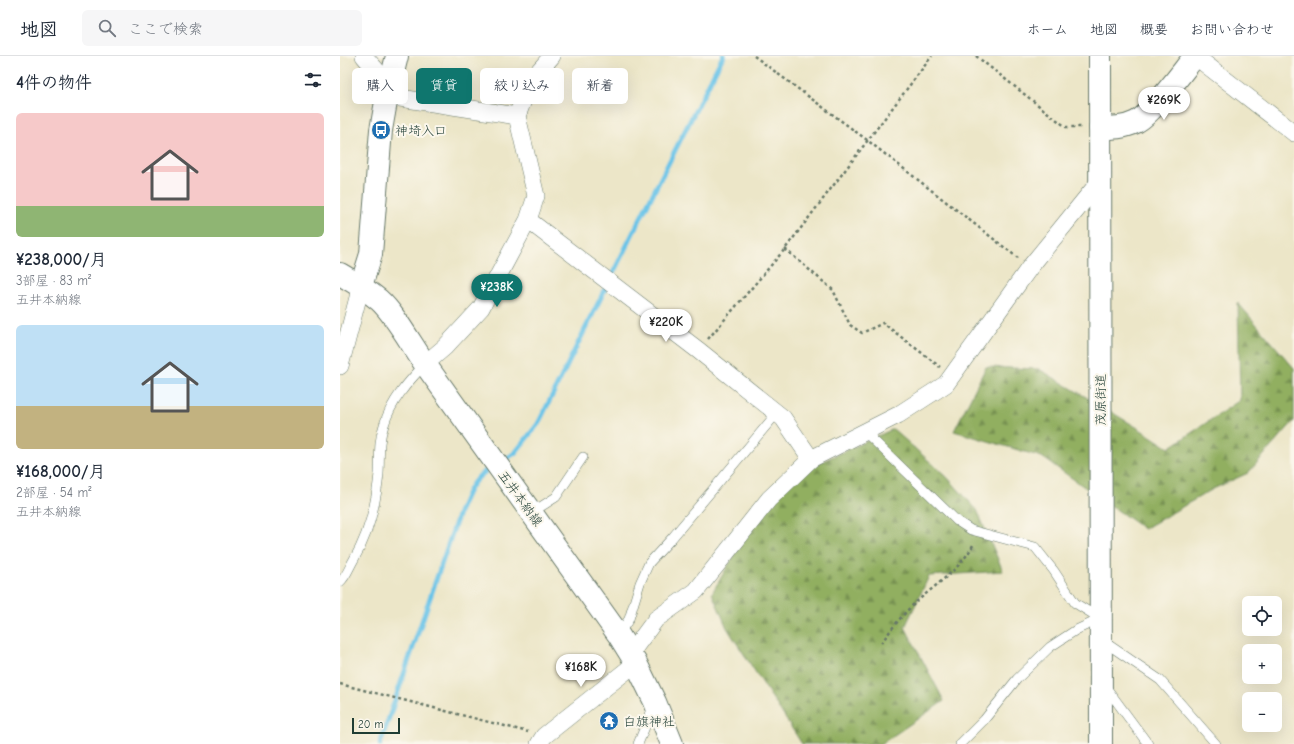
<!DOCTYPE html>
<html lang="ja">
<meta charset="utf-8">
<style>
body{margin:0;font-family:"Comic Neue","Klee One",sans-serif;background:#f6f6f7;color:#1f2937;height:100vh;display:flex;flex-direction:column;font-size:15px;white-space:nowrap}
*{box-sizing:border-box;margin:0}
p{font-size:13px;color:#747a83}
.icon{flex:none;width:22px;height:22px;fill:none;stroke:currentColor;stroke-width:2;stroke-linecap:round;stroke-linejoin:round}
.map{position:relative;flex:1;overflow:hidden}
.panel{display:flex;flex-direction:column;background:#fff;width:340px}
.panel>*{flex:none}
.banner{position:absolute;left:12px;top:12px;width:380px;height:36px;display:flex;gap:8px}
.buttons{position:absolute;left:902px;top:540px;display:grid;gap:8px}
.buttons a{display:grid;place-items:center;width:40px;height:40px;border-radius:6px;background:#fff;box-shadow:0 4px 16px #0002;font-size:20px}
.scale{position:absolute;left:12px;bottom:10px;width:48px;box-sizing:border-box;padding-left:4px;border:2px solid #1f3d34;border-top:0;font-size:11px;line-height:14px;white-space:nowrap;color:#1f3d34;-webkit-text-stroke:3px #fbf7ec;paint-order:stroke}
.price{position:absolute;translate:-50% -34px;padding:0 9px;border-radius:14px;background:#fff;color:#222;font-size:13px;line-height:26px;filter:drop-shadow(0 1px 2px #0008)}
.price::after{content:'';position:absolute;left:50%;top:24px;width:12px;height:9px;margin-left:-6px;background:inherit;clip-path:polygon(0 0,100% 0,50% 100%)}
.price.active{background:#0f766e;color:#fff}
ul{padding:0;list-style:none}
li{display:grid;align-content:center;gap:8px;height:212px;padding:0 16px}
li span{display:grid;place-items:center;height:124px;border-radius:6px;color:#555}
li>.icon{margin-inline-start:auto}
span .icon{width:72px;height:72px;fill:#fffc;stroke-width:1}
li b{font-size:17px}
h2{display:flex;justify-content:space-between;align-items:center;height:48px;padding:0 16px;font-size:17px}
.tag{padding:0 14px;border-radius:6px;background:#fff;box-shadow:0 4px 16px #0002;font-size:14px;line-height:36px}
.tag.active{background:#0f766e;color:#fff}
header{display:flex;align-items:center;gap:24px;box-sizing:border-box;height:56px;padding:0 20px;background:#fff;border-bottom:1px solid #e0e1e3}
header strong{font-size:19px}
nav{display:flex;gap:22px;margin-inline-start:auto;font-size:14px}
.search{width:280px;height:36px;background:#f6f6f7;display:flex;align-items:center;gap:10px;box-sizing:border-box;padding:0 14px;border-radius:6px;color:#747a83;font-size:15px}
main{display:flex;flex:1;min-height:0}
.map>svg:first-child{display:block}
.forest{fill:url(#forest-firs);stroke:#58764a}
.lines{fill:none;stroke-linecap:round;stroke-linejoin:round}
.stream{stroke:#6ac4e8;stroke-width:5}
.service-casing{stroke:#677868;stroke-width:10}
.minor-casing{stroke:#677868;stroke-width:18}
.tertiary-casing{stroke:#677868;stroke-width:24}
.primary-casing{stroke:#677868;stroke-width:24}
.path{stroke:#677868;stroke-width:2.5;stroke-dasharray:3 3;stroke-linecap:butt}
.service{stroke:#fff;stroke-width:9}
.minor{stroke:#fff;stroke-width:17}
.tertiary{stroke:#fff;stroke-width:22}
.primary{stroke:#fff;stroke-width:22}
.labels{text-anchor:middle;stroke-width:4;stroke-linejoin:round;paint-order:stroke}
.poi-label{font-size:13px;fill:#1f3d34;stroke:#fbf7ec;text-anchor:start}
.street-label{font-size:13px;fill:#1f3d34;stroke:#fbf7ec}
</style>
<header>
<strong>地図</strong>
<div class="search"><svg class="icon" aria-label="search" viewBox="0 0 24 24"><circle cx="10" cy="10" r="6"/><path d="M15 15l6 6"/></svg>ここで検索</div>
<nav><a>ホーム</a><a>地図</a><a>概要</a><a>お問い合わせ</a></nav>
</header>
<main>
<section class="panel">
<h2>4件の物件<svg class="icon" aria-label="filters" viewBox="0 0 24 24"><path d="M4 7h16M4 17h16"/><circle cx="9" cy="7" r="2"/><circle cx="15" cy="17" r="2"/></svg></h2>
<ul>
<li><span style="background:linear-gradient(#f6c9c9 75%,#8fb573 0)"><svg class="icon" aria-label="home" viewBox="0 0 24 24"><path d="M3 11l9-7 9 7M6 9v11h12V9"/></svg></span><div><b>¥238,000/月</b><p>3部屋 · 83 m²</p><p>五井本納線</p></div></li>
<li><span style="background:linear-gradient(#bfe0f5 65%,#c2b280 0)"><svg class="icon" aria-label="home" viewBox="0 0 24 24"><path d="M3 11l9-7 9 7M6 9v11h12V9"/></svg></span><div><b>¥168,000/月</b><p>2部屋 · 54 m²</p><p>五井本納線</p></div></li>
</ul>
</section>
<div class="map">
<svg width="954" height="688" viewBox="0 0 954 688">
<defs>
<pattern id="forest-firs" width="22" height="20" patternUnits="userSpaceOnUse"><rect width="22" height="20" fill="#91af61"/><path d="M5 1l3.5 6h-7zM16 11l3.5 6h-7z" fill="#769051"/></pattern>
</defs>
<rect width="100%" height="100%" fill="#fbf7ec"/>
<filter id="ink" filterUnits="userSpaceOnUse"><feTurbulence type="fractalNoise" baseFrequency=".025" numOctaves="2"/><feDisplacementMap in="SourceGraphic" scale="8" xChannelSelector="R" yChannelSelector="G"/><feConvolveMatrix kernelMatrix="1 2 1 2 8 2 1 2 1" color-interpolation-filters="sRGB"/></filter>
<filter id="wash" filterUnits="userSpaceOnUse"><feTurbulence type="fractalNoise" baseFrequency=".012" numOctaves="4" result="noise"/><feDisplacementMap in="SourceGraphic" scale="16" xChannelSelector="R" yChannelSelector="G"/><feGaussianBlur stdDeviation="0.9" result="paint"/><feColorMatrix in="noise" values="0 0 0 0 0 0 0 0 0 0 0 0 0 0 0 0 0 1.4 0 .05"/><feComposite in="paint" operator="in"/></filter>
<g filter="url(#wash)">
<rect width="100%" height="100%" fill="#ece6c8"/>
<path class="forest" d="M898,247l56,65v53l-46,52 -35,16 -69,40 -102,-72 -88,-26 32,-64 53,2 99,59 31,20 71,-48z
M553,373l53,47 31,34 26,61 -74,5 -24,51 39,74 -63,43h-79l-75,-116 -15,-35 65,-111z"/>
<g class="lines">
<path class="stream" d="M161,406l14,-9 23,-29 96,-193 89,-175
M40,688l80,-234c9,-21 12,-31 32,-43"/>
</g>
</g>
<g filter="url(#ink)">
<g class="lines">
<g class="service-casing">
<path id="service" d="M524,375l93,90 14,9 64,17 19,24 21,32 24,15
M191,457l25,-16 27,-40
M0,526c6,-5 9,-14 13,-21 16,-27 23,-56 26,-87 1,-18 -1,-32 5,-49 7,-24 24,-43 41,-61
M279,578l10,-15 11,-36 9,-20 23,-25 105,-125
M763,585l57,39 56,64
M765,630l43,58
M298,688l16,-39
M620,688l24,-24 33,-41 33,-32 26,-17 24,-11"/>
</g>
<g class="minor-casing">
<path id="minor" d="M24,0l26,30
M855,0l99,77
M47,40l130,20
M188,164l170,130 85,68 28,41
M85,308l20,-17 36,-39 47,-88 8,-24 -19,-80 14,-36 21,-24
M0,310l21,-80
M290,598l26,-35 40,-28 73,-92 42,-40 87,-44 48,-31 84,-117 70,-86
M199,688l5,-8 92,-73"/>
</g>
<g class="tertiary-casing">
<path id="tertiary" d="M760,72c12,0 24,0 36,-6 16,-8 46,-50 59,-66
M21,230l10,-32 10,-124 6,-34 10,-40"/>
</g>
<g class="primary-casing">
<path id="primary" d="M760,0l1,688
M0,218c14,8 27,16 39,26 16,14 33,46 46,64l193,270 18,29 19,39 17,42"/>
</g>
<path class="path" d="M414,0l113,84 151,118
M636,0l90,71h15
M445,193l48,41 17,35 12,8 21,-10 57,44
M368,283l77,-90 147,-193
M541,587c10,-13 20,-27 32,-38 20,-19 49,-36 61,-62
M0,628l188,48"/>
<use href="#service" class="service"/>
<use href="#minor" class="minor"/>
<use href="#tertiary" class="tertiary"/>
<use href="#primary" class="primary"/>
</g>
</g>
<defs>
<g id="bus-disc" transform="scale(1)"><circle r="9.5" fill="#1f6fb2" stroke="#fbf7ec"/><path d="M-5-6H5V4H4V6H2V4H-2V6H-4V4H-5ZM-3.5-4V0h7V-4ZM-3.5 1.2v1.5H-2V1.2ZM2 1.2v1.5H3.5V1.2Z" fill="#fff"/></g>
<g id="temple-disc" transform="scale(1)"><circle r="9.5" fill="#1f6fb2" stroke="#fbf7ec"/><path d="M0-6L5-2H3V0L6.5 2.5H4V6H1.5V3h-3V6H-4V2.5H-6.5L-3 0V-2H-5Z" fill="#fff"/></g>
</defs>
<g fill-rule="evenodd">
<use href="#bus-disc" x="41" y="74"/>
<use href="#temple-disc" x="269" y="665"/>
</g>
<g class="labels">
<g class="poi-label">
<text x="55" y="79">神埼入口</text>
<text x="283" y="670">白旗神社</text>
</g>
<g class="street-label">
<text transform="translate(760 344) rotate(-90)" y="5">茂原街道</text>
<text transform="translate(181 442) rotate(54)" y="5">五井本納線</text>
</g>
</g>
</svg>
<div class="buttons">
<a><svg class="icon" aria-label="locate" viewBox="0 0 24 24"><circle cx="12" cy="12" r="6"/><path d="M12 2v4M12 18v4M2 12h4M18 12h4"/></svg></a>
<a>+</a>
<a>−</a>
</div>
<div class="scale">20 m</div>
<b class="price" style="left:824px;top:65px">¥269K</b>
<b class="price active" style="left:157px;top:252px">¥238K</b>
<b class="price" style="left:326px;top:287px">¥220K</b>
<b class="price" style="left:241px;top:632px">¥168K</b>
<div class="banner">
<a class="tag">購入</a>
<a class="tag active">賃貸</a>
<a class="tag">絞り込み</a>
<a class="tag">新着</a>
</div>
</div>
</main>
